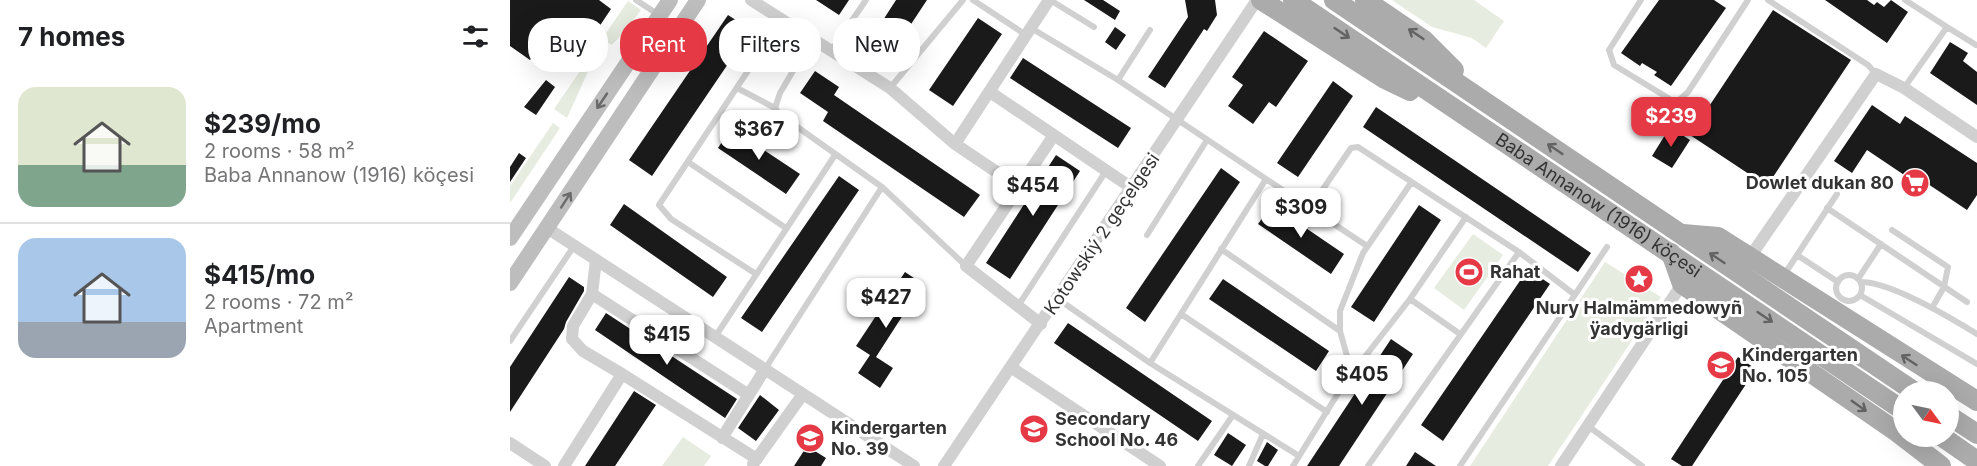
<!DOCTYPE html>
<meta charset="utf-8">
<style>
body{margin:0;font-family:Inter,sans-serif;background:#f2f2f2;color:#202124;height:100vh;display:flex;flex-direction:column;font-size:22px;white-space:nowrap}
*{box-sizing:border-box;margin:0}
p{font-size:20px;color:#757577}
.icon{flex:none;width:33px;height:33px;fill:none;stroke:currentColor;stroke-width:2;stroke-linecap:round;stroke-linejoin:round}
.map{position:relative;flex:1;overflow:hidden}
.side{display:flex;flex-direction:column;background:#fff;width:510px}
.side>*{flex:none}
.banner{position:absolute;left:18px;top:18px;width:570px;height:54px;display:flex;gap:12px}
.needle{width:39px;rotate:123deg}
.controls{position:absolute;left:1383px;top:381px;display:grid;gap:12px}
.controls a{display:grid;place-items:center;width:66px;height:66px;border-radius:50%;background:#fff;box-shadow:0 6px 24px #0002;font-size:30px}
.price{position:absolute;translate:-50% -51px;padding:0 14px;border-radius:12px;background:#fff;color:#222;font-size:20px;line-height:39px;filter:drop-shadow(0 2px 3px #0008)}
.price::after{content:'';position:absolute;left:50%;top:36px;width:18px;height:14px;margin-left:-9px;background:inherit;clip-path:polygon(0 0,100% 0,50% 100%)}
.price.selected{background:#e63946;color:#fff}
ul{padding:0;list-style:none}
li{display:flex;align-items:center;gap:18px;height:150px;padding:0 18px}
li+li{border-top:2px solid #e0e0e0}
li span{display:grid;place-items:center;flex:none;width:168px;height:120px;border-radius:18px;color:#555}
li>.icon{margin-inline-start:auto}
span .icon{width:72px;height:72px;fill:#fffc;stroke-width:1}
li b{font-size:26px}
h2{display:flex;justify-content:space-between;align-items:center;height:72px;padding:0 18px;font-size:26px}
.chip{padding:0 21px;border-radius:24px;background:#fff;box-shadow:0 6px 24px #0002;font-size:21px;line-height:54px}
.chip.selected{background:#e63946;color:#fff}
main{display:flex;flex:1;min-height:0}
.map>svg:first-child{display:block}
.green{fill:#e6ecdf}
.building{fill:#1a1a1a}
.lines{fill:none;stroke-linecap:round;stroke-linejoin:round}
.lane{stroke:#d0d0d0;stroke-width:6}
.street{stroke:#d0d0d0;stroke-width:12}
.secondary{stroke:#bdbdbd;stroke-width:16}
.primary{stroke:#ababab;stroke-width:20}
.oneway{stroke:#636363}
.oneway2{stroke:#6a6a6a}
.labels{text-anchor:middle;stroke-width:6;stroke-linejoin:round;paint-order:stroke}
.poi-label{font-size:18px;font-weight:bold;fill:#333;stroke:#fff;text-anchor:start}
.street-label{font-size:18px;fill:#333;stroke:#fff}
</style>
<main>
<section class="side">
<h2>7 homes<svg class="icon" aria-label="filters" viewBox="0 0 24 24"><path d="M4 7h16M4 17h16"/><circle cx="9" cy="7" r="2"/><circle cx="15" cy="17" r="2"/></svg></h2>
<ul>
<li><span style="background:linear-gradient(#dfe7d0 65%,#7fa58c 0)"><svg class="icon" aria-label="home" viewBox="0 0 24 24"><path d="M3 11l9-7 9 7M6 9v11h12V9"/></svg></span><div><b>$239/mo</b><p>2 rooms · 58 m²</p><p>Baba Annanow (1916) köçesi</p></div></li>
<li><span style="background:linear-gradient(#a9c7e8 70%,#9aa5b1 0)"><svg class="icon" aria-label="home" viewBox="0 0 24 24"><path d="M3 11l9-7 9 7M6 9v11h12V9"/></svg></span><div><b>$415/mo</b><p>2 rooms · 72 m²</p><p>Apartment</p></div></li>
</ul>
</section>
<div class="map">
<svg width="1467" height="466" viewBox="0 0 1467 466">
<rect width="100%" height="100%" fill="#fff"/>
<path class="green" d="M882,0h82l30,21 -18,27 -14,-10 -40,-11z
M118,1l13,9 -15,20 -14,15 -5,-3 -5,7 3,2 -14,14 -24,53 -13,-9z
M43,123l7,5 -50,75v-17z
M963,234l30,21 -39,55 -30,-22z
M1095,262l56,35 -113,169h-78z
M173,437l28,19 -7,10h-42z"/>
<path class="building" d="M0,0h89l12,9 -38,57 -19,-12 -2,3 -13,-9 -9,12 -20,-14z
M306,0h33l-10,15z
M386,0h31l-41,62 -21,-14z
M574,0h19l17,11 -5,9z
M675,0h30l2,15 -10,16 -3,-2 -39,59 -17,-11 40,-60z
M1149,0h55l12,8 -55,78 -17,-11 3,-3 -15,-9 -2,3 -19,-13z
M1315,0h42l7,5 3,-3 7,5 7,-7 17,12 -21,31z
M1263,10l78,50 -84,126 -77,-51z
M218,15l23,15 -99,146 -23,-16z
M468,18l24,16 -49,72 -24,-16z
M605,27l11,8 -10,15 -11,-8z
M754,31l44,30 -32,46 -7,-5 -16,22 -25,-18 15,-21 -11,-8z
M1440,42l18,11 -5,8 14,11v33l-47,-32z
M513,58l108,70 -13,20 -108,-70z
M305,71l24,16 -5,8 146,100 -16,22 -141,-96 5,-9 -28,-19z
M36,80l9,7 -19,28 -12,-8z
M823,81l20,15 -55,81 -21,-14z
M1362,105l28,19 5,-8 72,47v32l-10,15 -39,-26 -3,5 -58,-39 -15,23 -18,-12z
M866,107l215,146 -13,19 -215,-145z
M1160,127l20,13 -18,28 -20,-12z
M221,128l69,46 -14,20 -68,-46z
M9,153l7,5 -16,24v-15z
M546,155l24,16 -70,108 -24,-16z
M711,168l19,14 -95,140 -19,-14z
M329,176l20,14 -97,142 -21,-14z
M114,204l103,73 -14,20 -103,-72z
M762,205l72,49 -13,20 -73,-50z
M909,205l22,15 -67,102 -23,-15z
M1018,269l22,15 -107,157 -22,-16z
M395,272l18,12 -47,73 17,11 -13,20 -22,-15 12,-18 -14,-9z
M59,277l15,10v4l-18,31 -2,7 -54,83v-45z
M713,279l106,72 -13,20 -107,-72z
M96,313l131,86 -12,19 -130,-88z
M558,323l144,98 -14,20 -144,-98z
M881,339l22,15 -74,112h-32z
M1228,357l18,12 -64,97h-10l-11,-7z
M124,391l22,14 -41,61h-30z
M250,395l19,15 -23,31 -18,-13z
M718,433l18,12 -14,21 -18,-11z
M757,442l11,8 -10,16h-3l-8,-5z
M297,446l19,12 -5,8h-27z
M905,452l21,14h-30z"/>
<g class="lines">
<path class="lane" d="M126,0l23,15
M463,0l53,35
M540,0l44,27
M1131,0l-32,50 5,15 59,36h5l10,-9 60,-92
M1258,0l100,65 8,9
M1395,0l42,27
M521,28l87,52 148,99
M302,39l-32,54 -5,15 4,6 103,73 84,79
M321,51l35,-51
M608,80l32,-50
M227,88l38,20
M380,88l73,-88
M1394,88l43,-61 29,18
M178,162l98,66
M800,208l41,-60 7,-1 161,105 56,43
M1317,208l140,94
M1382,230l56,37 -4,20 -12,21
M637,235l60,-95
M711,249l119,82
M1287,255l41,27
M246,274l-85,-55 -12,-14 122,-184
M1274,275l53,-81
M1326 288a13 13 0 1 1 26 0a13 13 0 1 1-26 0Z
M1348,279l23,-35
M1351,282c29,0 90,36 116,52
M1350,295l117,69
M548,299l92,64 116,-184 101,67
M900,299l56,-82
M508,306l88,-135
M671,314l146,98
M205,337l120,-182
M0,341l64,-95
M640,363l149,93
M255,369l117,-182
M836,381l64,-82 50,35
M1078,426l54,40
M688,466l35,-51
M739,466l14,-32
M783,466l52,-84 2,-26 -7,-25v-20l23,-58 48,-70
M858,466l151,-214
M950,466l147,-219"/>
<path class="street" d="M241,0l139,88 65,56 64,43
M480,92l142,96
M445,144l94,-144
M37,228l367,238
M1240,257l126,-183 28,14 73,49
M86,260l-4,34 -19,32 -1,13 11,12 39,23
M82,294l157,101
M531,324l-75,-58 88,-131
M502,368l148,98
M212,438l43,-69
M0,443l35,23
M243,464l50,-70
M54,466l58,-92 135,85
M434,466l313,-466
M1051,466l121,-182"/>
<path class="secondary" d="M0,238l160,-238
M0,283l188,-283"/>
<g class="primary">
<path d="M751,0l124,79 25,12"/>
<path id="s1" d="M783,0l611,411"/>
<path d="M824,0l581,392"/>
<path d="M855,0l59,40 30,30"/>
<path d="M1173,234l35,3 259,164"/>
<path d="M1161,253l11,31 215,148 44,34"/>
<path d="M1438,415l29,19"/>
<path d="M1431,436l36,25"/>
</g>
</g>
<defs><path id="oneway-shaft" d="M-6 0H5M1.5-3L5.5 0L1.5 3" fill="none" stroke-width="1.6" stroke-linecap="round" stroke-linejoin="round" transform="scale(1.5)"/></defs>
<g class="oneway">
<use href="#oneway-shaft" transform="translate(832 33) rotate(34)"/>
<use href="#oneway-shaft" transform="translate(906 34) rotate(-146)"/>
<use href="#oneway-shaft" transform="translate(1045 149) rotate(-146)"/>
<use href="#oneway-shaft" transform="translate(1207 258) rotate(-146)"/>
<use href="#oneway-shaft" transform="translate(1255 317) rotate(34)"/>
<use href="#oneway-shaft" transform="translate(1399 360) rotate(-147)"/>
<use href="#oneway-shaft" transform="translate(1349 406) rotate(35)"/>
</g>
<g class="oneway2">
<use href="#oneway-shaft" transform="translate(92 101) rotate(124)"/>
<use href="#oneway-shaft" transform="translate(56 200) rotate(-57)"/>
</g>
<defs>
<g id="supermarket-disc" transform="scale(1.5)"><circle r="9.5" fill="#e63946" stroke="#fff"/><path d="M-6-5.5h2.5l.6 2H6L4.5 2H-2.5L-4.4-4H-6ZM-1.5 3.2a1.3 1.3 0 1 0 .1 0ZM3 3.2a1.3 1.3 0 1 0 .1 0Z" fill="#fff"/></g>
<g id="stadium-disc" transform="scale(1.5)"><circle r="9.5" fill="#e63946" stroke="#fff"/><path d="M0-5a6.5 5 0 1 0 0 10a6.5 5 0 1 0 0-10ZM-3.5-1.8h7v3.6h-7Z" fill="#fff"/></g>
<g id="sight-disc" transform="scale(1.5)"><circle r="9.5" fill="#e63946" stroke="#fff"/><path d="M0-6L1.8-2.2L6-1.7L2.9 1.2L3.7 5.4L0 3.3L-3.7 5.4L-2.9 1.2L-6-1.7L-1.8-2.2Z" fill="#fff"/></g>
<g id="school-disc" transform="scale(1.5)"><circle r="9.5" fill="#e63946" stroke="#fff"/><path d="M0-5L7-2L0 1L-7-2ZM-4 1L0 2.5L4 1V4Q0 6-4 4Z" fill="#fff"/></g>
</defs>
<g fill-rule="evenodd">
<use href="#supermarket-disc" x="1405" y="183"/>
<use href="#stadium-disc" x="959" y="272"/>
<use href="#sight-disc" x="1129" y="279"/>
<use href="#school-disc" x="1211" y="365"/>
<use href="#school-disc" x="524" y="429"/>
<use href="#school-disc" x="300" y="438"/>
</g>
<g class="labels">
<g class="poi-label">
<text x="1384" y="189" text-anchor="end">Dowlet dukan 80</text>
<text x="980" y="278">Rahat</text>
<text x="1129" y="314" text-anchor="middle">Nury Halmämmedowyñ<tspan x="1129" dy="21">ÿadygärligi</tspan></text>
<text x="1232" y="361">Kindergarten<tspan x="1232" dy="21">No. 105</tspan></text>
<text x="545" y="425">Secondary<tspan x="545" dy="21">School No. 46</tspan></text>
<text x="321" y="434">Kindergarten<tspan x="321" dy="21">No. 39</tspan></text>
</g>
<g class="street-label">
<text dy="6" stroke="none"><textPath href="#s1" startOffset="368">Baba Annanow (1916) köçesi</textPath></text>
<text transform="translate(592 234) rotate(-56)" y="6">Kotowskiý 2 geçelgesi</text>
</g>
</g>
</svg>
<div class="controls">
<a><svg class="needle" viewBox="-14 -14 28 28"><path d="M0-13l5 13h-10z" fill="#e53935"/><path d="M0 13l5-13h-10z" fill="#757577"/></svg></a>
</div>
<b class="price selected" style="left:1161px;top:148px">$239</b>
<b class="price" style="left:249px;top:161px">$367</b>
<b class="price" style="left:523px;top:217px">$454</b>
<b class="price" style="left:791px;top:239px">$309</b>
<b class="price" style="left:376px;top:329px">$427</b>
<b class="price" style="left:157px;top:366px">$415</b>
<b class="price" style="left:852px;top:406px">$405</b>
<div class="banner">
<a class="chip">Buy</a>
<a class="chip selected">Rent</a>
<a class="chip">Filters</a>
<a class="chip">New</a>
</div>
</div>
</main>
